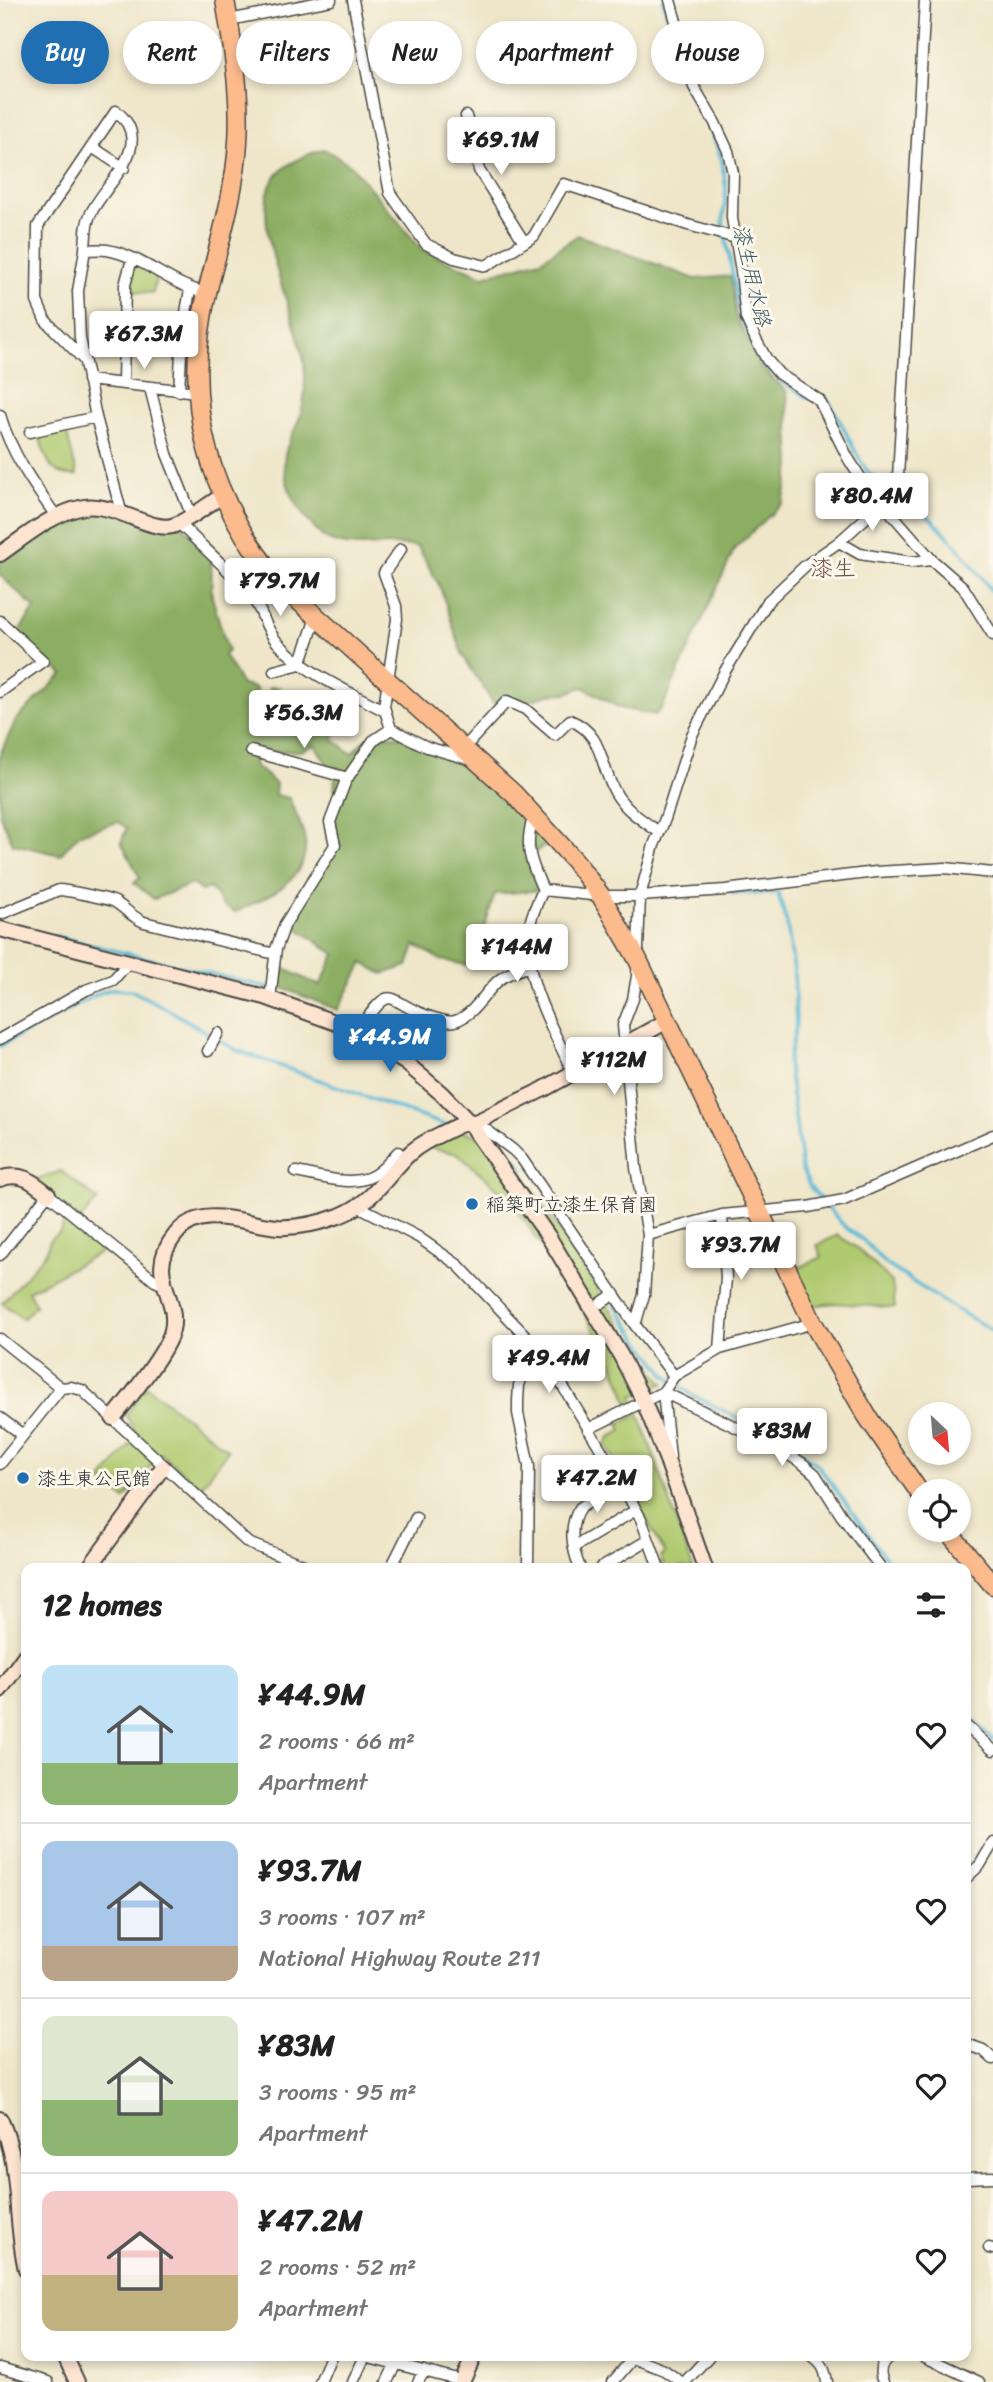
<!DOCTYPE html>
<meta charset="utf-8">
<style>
body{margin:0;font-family:Sriracha,"Klee One",sans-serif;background:#f6f6f6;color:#222;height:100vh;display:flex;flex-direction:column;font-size:26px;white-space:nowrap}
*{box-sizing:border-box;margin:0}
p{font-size:23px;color:#767676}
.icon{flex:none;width:38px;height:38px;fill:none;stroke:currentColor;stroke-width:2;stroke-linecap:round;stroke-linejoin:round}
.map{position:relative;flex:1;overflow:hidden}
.side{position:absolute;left:21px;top:1563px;width:950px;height:798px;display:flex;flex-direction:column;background:#fff;border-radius:14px;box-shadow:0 4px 10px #0003}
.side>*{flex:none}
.banner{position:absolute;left:21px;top:21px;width:952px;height:63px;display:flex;gap:14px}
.needle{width:46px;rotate:154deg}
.tools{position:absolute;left:908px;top:1402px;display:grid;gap:14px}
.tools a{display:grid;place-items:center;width:63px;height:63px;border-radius:50%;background:#fff;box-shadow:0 4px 10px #0003;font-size:35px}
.price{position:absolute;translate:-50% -60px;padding:0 16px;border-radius:7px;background:#fff;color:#222;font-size:23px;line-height:46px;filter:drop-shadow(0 2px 4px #0008)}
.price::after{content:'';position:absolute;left:50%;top:42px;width:21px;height:16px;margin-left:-10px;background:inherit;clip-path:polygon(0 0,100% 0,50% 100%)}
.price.active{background:#1f6fb2;color:#fff}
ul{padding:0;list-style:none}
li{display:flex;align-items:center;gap:21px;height:175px;padding:0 21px}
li+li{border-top:2px solid #e0e0e0}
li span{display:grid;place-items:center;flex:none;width:196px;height:140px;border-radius:14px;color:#555}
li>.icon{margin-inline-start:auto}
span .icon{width:84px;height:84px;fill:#fffc;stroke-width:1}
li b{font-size:30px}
h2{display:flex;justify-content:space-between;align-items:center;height:84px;padding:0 21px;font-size:30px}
.pill{padding:0 24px;border-radius:32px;background:#fff;box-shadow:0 4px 10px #0003;font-size:24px;line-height:63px}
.pill.active{background:#1f6fb2;color:#fff}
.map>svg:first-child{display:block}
.green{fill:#b0ca70;stroke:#6e7a4e;stroke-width:2}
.forest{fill:#8cae62;stroke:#5c6c46;stroke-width:2}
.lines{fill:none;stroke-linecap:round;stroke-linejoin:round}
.stream{stroke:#58b8d6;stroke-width:3.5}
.street-casing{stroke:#484743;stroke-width:13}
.secondary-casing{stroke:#484743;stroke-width:18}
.highway-casing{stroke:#484743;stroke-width:21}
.street{stroke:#fff;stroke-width:10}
.secondary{stroke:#fde4d1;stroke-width:14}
.highway{stroke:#fbbb8d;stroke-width:18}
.poi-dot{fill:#1f6fb2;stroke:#fbf7ec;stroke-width:2.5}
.labels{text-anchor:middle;stroke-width:6;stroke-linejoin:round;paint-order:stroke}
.poi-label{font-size:19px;fill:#2b2b2b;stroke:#fbf7ec;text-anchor:start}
.water-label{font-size:21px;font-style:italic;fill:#3b5c67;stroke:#fbf7ec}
.quarter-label{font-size:23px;fill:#74564d;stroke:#fbf7ec}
</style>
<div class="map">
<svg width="993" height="2382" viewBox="0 0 993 2382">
<rect width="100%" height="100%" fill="#fbf7ec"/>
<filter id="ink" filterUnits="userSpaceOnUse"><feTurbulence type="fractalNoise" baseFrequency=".0143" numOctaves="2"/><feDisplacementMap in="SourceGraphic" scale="14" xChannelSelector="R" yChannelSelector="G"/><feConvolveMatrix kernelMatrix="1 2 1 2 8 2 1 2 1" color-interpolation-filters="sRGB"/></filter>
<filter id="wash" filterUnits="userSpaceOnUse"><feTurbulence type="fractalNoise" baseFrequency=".00686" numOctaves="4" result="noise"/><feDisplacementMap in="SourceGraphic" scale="28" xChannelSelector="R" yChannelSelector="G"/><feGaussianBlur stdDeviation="1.57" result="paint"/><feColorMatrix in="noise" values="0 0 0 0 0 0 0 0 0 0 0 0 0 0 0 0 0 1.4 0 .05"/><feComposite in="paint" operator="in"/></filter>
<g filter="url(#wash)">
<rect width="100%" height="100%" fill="#efe6c9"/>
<path class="green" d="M132,259l25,13 -4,21 -28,-2z
M66,430l11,45c-28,3 -31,-18 -38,-39z
M456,1129l32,10 34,35 124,189 18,20 -31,13 60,172h-28l-5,-11 5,-3 -59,-110 4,-7 12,-6 -3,-8 15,-6 -21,-53 -28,-50 -58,-90 -33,-39 -36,-31 -35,-8z
M61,1171l37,29 -18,20 -1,7 28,22 -79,42 8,14 -13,14 -21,-16 43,-49 6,-16 9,-6 6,-13 11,6 1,-7 -47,-37z
M838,1235l20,14 34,33 3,26 -61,-5 -23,3 -19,-35 30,-14 -5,-12z
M146,1386l82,64 -27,37 -41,-34 -35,46 -24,-18 36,-45 -11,-21z"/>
<path class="forest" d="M324,149l27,16 71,85 61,26 58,-16 37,-25 117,44 36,-3 5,41 26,51 25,24 4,74 -8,37 -48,45 -73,160 -7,7 -35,-7 -37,-21 -17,6 -18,1 -20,8 -34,2 -31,-48 -23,-69 -22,-40c-26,-7 -78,8 -98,-13 -20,-20 -40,-50 -35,-79 3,-16 14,-30 17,-45 3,-13 4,-34 2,-48 -6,-46 -62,-150 -26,-188 12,-13 30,-20 46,-25z
M85,506l94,17 32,31 1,43 16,54 -4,4 18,30 13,3 8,14 7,-15 10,1 3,19 27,12 9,-12 4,2 4,-4 3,4 1,9 9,6 -7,15 19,15 10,-12 17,-6h24l58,24 89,84 -20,10 13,36 -48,4 -23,72 -31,-6 -26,-15 -7,21 -25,8 -20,-11 -25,47 -63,-25 8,-17 37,18 15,-32 -48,-33 45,-68 3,-79 4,-6 -10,-1 -14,-22 -15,6 -44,1 -2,13 22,19 -1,11 14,3c5,13 14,28 16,42 4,42 -39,57 -70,72l-12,-6 -13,-18 -9,3 -9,-7 -38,15 -20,-16 6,-5 -19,-36 6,-14 -9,-6 -39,12 -19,21 -47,-11 -13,-29v-61l16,-34 47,-46 -47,-38 19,-28 -35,-33v-21z"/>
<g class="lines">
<path class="stream" d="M663,0l12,41 9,43 27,47 11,30 4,28 -3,34 17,91 7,17
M755,347l8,17 8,8
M780,380l28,18
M819,399l7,-1c17,22 24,49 40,71 14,19 38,28 56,42 28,23 50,53 71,82
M732,893h46l9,31 7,47 2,54 -8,38 14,107 8,17 35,40 18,13 23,24 53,35 54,32
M55,936l214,52
M0,1046l102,-54 10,-3 19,1 40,21 65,39 211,76
M506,1150l18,20
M558,1220l79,117 29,38 26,20 91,45 34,24 76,104
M966,1714l27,26"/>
</g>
</g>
<g filter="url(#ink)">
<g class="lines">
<g class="street-casing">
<path id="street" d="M353,0l37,193 36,51 28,14 32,8 48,-30 30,-52 124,41 48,13
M670,0l24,87 21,36 13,28 5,22 -1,45 9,53 5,47 10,22 11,20 12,14 40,26 29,58 12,19 72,83 31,27 30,48
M229,20l102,-20
M466,116l13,54 45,72
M92,147l32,21
M84,360l-39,-40 -8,-19 1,-75 78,-115c41,33 -9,70 -25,102 -6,11 -5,25 -6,37
M88,380l109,12
M123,384l2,-99 7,-26
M150,388l17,66 24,60
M179,391l3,-56 8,-45
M0,415c11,38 33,69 56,101
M30,432l66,-15
M121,511l-25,-94 -16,-79 -2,-47 7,-41c7,0 15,-1 22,0 36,6 64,36 100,43
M179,523c25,26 53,48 75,77 9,13 12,30 23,42 29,32 71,49 108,69
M839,542l21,12 51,8 21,-2
M0,621l43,40 -43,31
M274,671l26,-7 16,-46
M391,729l-7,-22 13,-88 -1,-13 -12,-33 17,-24
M463,749l44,-48 18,8 30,26 15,-15c34,14 29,44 45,72 11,19 27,28 44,40
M251,751l97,27
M534,816c-11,29 -3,47 9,74l58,6h39l85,-6 151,-18 69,-4 48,5
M543,890c-4,9 -9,19 -12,30 -13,54 21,105 42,153
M1,914l58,-24c6,0 51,9 56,12 11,7 17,15 29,20l131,32
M270,999l6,-50 9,-25 50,-79 -5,-23 16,-42 27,-39 18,-12 36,18 41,12
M357,1033c39,-58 27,-29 77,-15 7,2 14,5 21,3 19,-6 30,-29 44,-41 8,-7 20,-10 30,-14
M0,1039l86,-49 27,-10 16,-18
M208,1051l10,-18
M476,1122l37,28 9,9 113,166 39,51
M296,1172c23,4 57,16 78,3 10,-6 17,-15 24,-23l7,6
M358,1206l60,31 40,28 86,90 76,126 21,38 18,49
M648,1235l74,-20 86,-8 36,-7 149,-65
M0,1255l48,-61 107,87 9,4
M601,1303l9,-6
M635,1325l9,-30 4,-60 -12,-67 -13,-143 10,-26 4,-23 3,-80 14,-51 11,-26 27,-84 33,-64 43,-70 38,-36 33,-23 31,-28 28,-37 27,-477
M0,1339l61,49 10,-1 11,3 166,153 63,25
M720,1349l6,-71 -4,-63
M663,1392l108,52 31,19 13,11 26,41 40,53
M663,1392l7,65
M0,1418l23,17
M588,1429l75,-37 11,-16 46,-27 93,-26
M0,1464l61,-76
M574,1547l62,-37
M391,1568l25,-50
M528,1568l1,-102 -11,-53v-12l1,-16 14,-42
M580,1568c-8,-19 -12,-43 0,-60l40,-27
M601,1568l47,-28
M966,1726l27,24
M966,1878l14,-13 13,-22
M966,2044l17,6 10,9
M966,2178l27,-1
M989,2248l4,1
M365,2356l97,25
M628,2356l36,14 17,12
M811,2356c11,7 14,13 16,26
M923,2356l56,26
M0,2368l48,14
M320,2382l11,-26
M353,2382l12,-26
M387,2382l9,-19
M418,2382l6,-11
M613,2382l20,-24
M685,2382l24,-26
M883,2382c-5,-10 -2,-20 7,-26"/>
</g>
<g class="secondary-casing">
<path id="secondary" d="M0,554c26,-18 52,-41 84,-47 29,-5 67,25 88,19 15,-4 36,-22 50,-30
M0,929l265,68 85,31 56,35 36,31 26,27 80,115 73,120 23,46 23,58 38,108
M0,1179c20,-8 32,2 48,15
M113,1418c15,-18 55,-68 59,-88 8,-34 -29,-56 4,-96 25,-31 68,-10 101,-7 20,1 43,-4 62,-11 35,-14 46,-39 71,-63 12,-11 27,-17 41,-24 9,-4 15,-8 25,-7l68,-33 123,-68
M89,1568l74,-101
M0,1690l26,-36
M0,2119c22,46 14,101 26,150
M65,2356l12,26
M462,2382l12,-26"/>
</g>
<g class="highway-casing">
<path id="highway" d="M225,0c8,46 16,96 13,142 -3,52 -19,101 -31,151 -26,109 1,206 73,291l234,210 61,67 26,35 36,62 176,365 54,93 53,77
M947,1530l46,55"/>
</g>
<use href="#street" class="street"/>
<use href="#secondary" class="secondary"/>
<use href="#highway" class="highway"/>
</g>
</g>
<g class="poi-dot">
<circle cx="472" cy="1204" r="7"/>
<circle cx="23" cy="1478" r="7"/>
</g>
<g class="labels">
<g class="poi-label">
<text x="486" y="1211">稲築町立漆生保育園</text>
<text x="37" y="1485">漆生東公民館</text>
</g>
<g class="water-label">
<text transform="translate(752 275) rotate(77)" y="7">漆生用水路</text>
</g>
<g class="quarter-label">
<text x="833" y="576">漆生</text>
</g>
</g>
</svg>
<div class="tools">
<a><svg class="needle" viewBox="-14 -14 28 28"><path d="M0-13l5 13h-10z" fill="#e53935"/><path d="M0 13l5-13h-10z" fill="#767676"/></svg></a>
<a><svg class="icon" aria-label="locate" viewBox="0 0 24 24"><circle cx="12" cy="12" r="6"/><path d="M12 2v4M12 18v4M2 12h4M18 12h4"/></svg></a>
</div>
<b class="price" style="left:501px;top:177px">¥69.1M</b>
<b class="price" style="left:144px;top:371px">¥67.3M</b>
<b class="price" style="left:872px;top:533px">¥80.4M</b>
<b class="price" style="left:280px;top:618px">¥79.7M</b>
<b class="price" style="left:304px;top:750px">¥56.3M</b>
<b class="price" style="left:517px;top:984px">¥144M</b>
<b class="price active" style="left:390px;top:1074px">¥44.9M</b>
<b class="price" style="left:614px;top:1097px">¥112M</b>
<b class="price" style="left:741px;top:1282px">¥93.7M</b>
<b class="price" style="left:549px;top:1395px">¥49.4M</b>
<b class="price" style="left:782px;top:1468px">¥83M</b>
<b class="price" style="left:597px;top:1515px">¥47.2M</b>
<div class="banner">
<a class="pill active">Buy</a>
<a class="pill">Rent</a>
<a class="pill">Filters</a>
<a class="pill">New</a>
<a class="pill">Apartment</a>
<a class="pill">House</a>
</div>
<section class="side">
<h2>12 homes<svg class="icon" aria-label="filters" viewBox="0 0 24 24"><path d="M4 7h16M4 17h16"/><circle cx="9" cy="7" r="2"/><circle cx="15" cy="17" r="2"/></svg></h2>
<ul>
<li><span style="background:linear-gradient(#bfe0f5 70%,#8fb573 0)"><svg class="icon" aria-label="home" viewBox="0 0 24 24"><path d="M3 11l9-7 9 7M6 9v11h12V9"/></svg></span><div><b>¥44.9M</b><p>2 rooms · 66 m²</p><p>Apartment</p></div><svg class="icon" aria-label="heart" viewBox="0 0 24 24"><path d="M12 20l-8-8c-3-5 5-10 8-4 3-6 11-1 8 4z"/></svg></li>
<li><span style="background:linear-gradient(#a9c7e8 75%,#b9a48a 0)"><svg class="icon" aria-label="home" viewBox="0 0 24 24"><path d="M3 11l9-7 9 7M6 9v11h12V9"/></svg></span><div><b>¥93.7M</b><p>3 rooms · 107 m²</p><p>National Highway Route 211</p></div><svg class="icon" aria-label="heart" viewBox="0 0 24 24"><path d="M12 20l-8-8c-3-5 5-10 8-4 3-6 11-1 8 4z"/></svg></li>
<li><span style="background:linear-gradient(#dfe7d0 60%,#8fb573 0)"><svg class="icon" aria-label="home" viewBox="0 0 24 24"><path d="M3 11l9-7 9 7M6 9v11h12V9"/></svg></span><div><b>¥83M</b><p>3 rooms · 95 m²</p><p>Apartment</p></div><svg class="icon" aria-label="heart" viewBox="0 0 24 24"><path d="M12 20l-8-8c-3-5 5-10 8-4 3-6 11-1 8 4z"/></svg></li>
<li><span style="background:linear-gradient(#f6c9c9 60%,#c2b280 0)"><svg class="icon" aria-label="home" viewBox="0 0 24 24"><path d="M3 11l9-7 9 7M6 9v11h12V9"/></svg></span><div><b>¥47.2M</b><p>2 rooms · 52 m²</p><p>Apartment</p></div><svg class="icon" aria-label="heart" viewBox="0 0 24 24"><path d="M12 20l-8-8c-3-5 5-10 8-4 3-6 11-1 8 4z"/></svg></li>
</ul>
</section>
</div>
